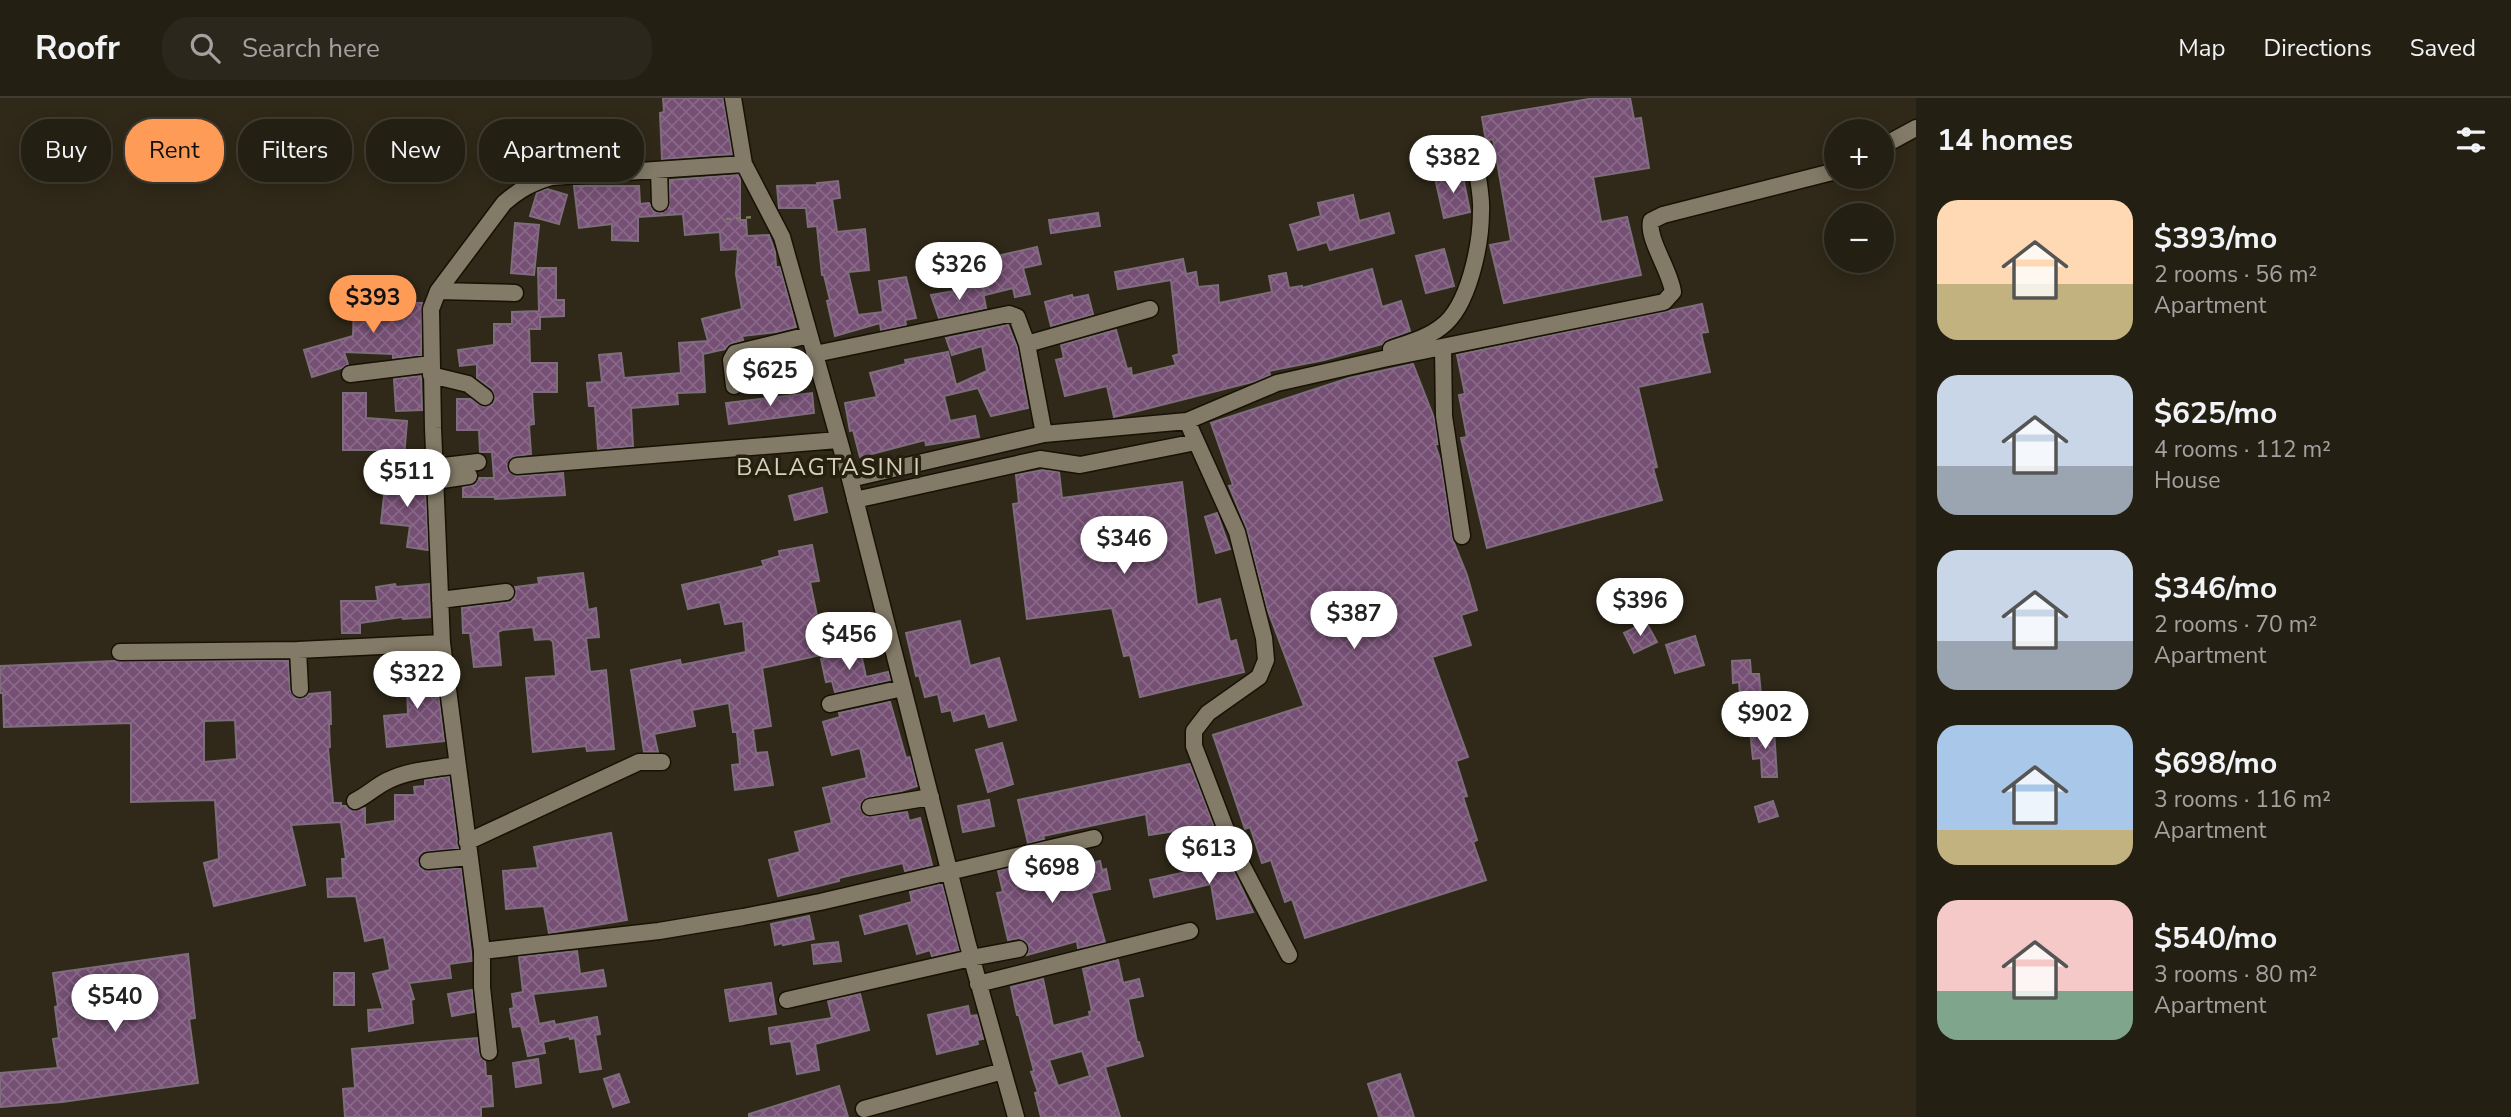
<!DOCTYPE html>
<meta charset="utf-8">
<style>
body{margin:0;font-family:"Nunito Sans",sans-serif;background:#2c271c;color:#f1f3f6;height:100vh;display:flex;flex-direction:column;font-size:26px;white-space:nowrap}
*{box-sizing:border-box;margin:0}
p{font-size:23px;color:#a3a2a0}
.icon{flex:none;width:38px;height:38px;fill:none;stroke:currentColor;stroke-width:2;stroke-linecap:round;stroke-linejoin:round}
.map{position:relative;flex:1;overflow:hidden}
.details{display:flex;flex-direction:column;background:#241f13;width:595px}
.details>*{flex:none}
.guide{position:absolute;left:21px;top:21px;width:665px;height:63px;display:flex;gap:14px}
.controls{position:absolute;left:1824px;top:21px;display:grid;gap:14px}
.controls a{display:grid;place-items:center;width:70px;height:70px;border-radius:50%;background:#241f13;box-shadow:0 4px 18px #0003,0 0 0 2px #413d33;font-size:35px}
.price{position:absolute;translate:-50% -60px;padding:0 16px;border-radius:24px;background:#fff;color:#222;font-size:23px;line-height:46px;filter:drop-shadow(0 2px 4px #0008)}
.price::after{content:'';position:absolute;left:50%;top:42px;width:21px;height:16px;margin-left:-10px;background:inherit;clip-path:polygon(0 0,100% 0,50% 100%)}
.price.active{background:#fe9c57;color:#111}
ul{padding:0;list-style:none}
li{display:flex;align-items:center;gap:21px;height:175px;padding:0 21px}
li span{display:grid;place-items:center;flex:none;width:196px;height:140px;border-radius:21px;color:#555}
li>.icon{margin-inline-start:auto}
span .icon{width:84px;height:84px;fill:#fffc;stroke-width:1}
li b{font-size:30px}
h2{display:flex;justify-content:space-between;align-items:center;height:84px;padding:0 21px;font-size:30px}
.pill{padding:0 24px;border-radius:28px;background:#241f13;box-shadow:0 4px 18px #0003,0 0 0 2px #413d33;font-size:24px;line-height:63px}
.pill.active{background:#fe9c57;color:#111}
header{display:flex;align-items:center;gap:42px;box-sizing:border-box;height:98px;padding:0 35px;background:#241f13;border-bottom:2px solid #413d33}
header strong{font-size:33px}
nav{display:flex;gap:38px;margin-inline-start:auto;font-size:24px}
.search{width:490px;height:63px;background:#2c271c;display:flex;align-items:center;gap:18px;box-sizing:border-box;padding:0 24px;border-radius:28px;color:#a3a2a0;font-size:26px}
main{display:flex;flex:1;min-height:0}
.map>svg:first-child{display:block}
.building{fill:url(#building-cross-hatch);stroke:#7e6e7d;stroke-width:2;fill-rule:evenodd}
.lines{fill:none;stroke-linecap:round;stroke-linejoin:round}
.minor-casing{stroke:#181204;stroke-width:19}
.path{stroke:#807a6d;stroke-width:2.5;stroke-dasharray:5 5;stroke-linecap:butt}
.minor{stroke:#837b68;stroke-width:16}
.labels{text-anchor:middle;stroke-width:7;stroke-linejoin:round;paint-order:stroke}
.quarter-label{font-size:24px;letter-spacing:2px;fill:#d8cfbb;stroke:#262010}
</style>
<header>
<strong>Roofr</strong>
<div class="search"><svg class="icon" aria-label="search" viewBox="0 0 24 24"><circle cx="10" cy="10" r="6"/><path d="M15 15l6 6"/></svg>Search here</div>
<nav><a>Map</a><a>Directions</a><a>Saved</a></nav>
</header>
<main>
<div class="map">
<svg width="1916" height="1019" viewBox="0 0 1916 1019">
<defs>
<pattern id="building-cross-hatch" width="8" height="8" patternUnits="userSpaceOnUse" patternTransform="scale(1.75)"><rect width="8" height="8" fill="#754f74"/><path d="M0 0l8 8M0 8l8-8" fill="none" stroke="#896888"/></pattern>
</defs>
<rect width="100%" height="100%" fill="#302919"/>
<path class="building" d="M663,0h60l9,56 -70,5 -2,-46 4,-1z
M1595,0h35l4,21 7,-1 8,50 -56,9 8,45 26,-5 14,58 -137,28 -14,-58 21,-4 -18,-102 -7,2 -4,-24z
M1462,74l8,40 -26,6 -9,-40z
M738,77l2,4v41h6l1,16 22,-1 6,17 1,15h4l16,60 -20,5 -34,4 1,4 -14,4 -4,5 -22,5 2,38 -28,1 1,11 -47,4 2,38 -35,3 -3,-43h-6l-2,-23 15,-1 -3,-27 22,-2 3,25 57,-5 -2,-30 29,-2 -6,-22 40,-10 -6,-35 2,-25 -17,1 -1,-18 -35,3 -2,-21 -45,3v24l-26,-1v-16l-33,4 -5,-42h65l1,18 9,-1 5,9 7,1 8,-6 1,-27z
M838,83l2,17 -8,1 5,33 28,-3 4,41 -21,2 10,43 25,-3 -4,-31 27,-4 10,41 -11,2 1,5 -25,5 -1,-7 -45,13 -8,-35 3,-1 -6,-25h-2l-5,-49 -9,1 -2,-19h-27l-2,-22 41,-1 -1,-2z
M547,91l20,6 -8,29 -29,-8 7,-23z
M1353,97l6,26 30,-8 5,20 -64,17 -3,-8 -29,8 -8,-25 31,-9 -3,-13z
M1098,115l2,13 -49,7 -2,-13z
M515,125l24,2 -5,50 -23,-2z
M1037,149l4,17 -18,4 7,26 -15,3 -2,-9 -28,7 -8,-38 19,-4 1,3z
M1444,151l10,37 -28,7 -10,-37z
M1183,161l3,15 10,-2 2,15 20,-2 1,18 53,-11 -3,-16 17,-3 3,15 13,-2v2l70,-19 10,38 19,-6 9,30 -22,8 -6,5 -58,16 -55,11 1,4 -14,6 -142,36 -7,-31 -42,10 -9,-36 8,-2 -3,-13 55,-15 11,39 4,-1 1,8 44,-11 -3,-9 6,-2 -8,-74 -53,9 -3,-17z
M538,170h18v32h8v16l-24,1v12h-11l1,34h27v29h-25l2,32 -5,1 2,29 -19,3 -5,11 2,4 8,4 46,-3 2,22 -70,4v-2h-32v-10l12,-2 4,-7h15l-2,-26h-12l-1,-22h-22v-31h14l13,8 9,-3 2,-6 -3,-9 -15,-11v-14l-17,2 -2,-16 36,-5v-21h18v-12l27,-1z
M982,188l4,22 -47,10 -8,-23z
M1072,197l1,3 15,-3 5,19 -42,12 -6,-24z
M354,203l68,2 -1,52 -28,3v-4l-49,-2 4,12 -7,4 -29,9 -8,-27 49,-14z
M1702,206l6,28 -7,1 9,39 -72,15 19,80 -4,1 9,32 -175,48 -26,-110 6,-1 -8,-42 6,-1 -8,-39z
M1008,227l9,22 11,61 -37,8 -13,-28 -34,8 6,25 25,-5 4,21 -53,8 -1,-5 -65,17 -7,-27 -3,1 -5,-28 32,-6 -7,-24 36,-9 -1,-4 43,-8 8,33 31,-14 -5,-25 -30,9 -6,-17z
M1413,266l21,54 4,26 -3,1 5,14 12,79 15,37 10,35 -16,5 10,30 -39,12 36,100 -12,4 11,35 -4,1 14,43 -4,2 13,38 -181,58 -13,-39 -7,3 -14,-42 -9,3 -12,-36 -5,2 -32,-94 91,-29 -36,-95 -21,-82 -18,-43 4,-1 -22,-62 138,-45z
M421,278l1,34 -26,1 -2,-32z
M343,295h23v25l41,3 -3,36 -24,1v-8h-37z
M812,295l2,20 -85,11 -3,-21z
M1043,372l16,2 3,26 120,-16 15,123 23,-6 10,43 6,-2 8,32 -104,25 -10,-42 -6,1 -12,-48 -85,11 -14,-115 6,-1 -3,-28z
M386,380h34l-1,5 6,1 3,66 -21,-3 3,-21 -29,-3z
M822,390l5,24 -32,8 -6,-24z
M1217,415l13,36 -14,4 -11,-36z
M812,447l7,36 -9,1 15,72 -63,14 9,58 -18,3 3,24 11,-1 6,33 -38,5 -3,-25 8,-1 -3,-32h-4l-4,-29 -37,7 3,16 -41,8 4,18h-14l-13,-82 49,-10 1,5 65,-13 -3,-31 -18,3 -5,-22 -32,7 -6,-24 82,-19 -2,-5 18,-5 -1,-5z
M583,475l5,37 8,-2 3,29 -13,1 4,34 16,-2 8,79 -27,2 -1,-5 -53,6 -7,-74 30,-2 -3,-34 -3,-3 -15,1 -2,-13 -31,3 -4,2 3,33 -27,2 -4,-34h-7l-1,-25 49,-6 5,-7 -1,-8 24,-3 -1,-6z
M395,486l1,3 33,-3 1,33 -27,2 -1,-2 -42,6v10h-18l-1,-32h37l-2,-14z
M960,523l10,45 29,-8 17,62 -27,7 -4,-14 -31,8 -3,-11 -9,2 -4,-18 -13,3 -6,-22 -3,1 -10,-43z
M1646,524l11,20 -23,11 -10,-20z
M1695,538l9,29 -29,8 -9,-28z
M860,551l6,28 22,-5 2,8 -55,12 -3,-11 -6,1 -5,-23z
M1750,562l1,14h8l2,21 -21,1 -1,-14 -6,1 -1,-22z
M115,563h173l2,29 5,8 6,1 8,-5 21,-2 1,32h-2l1,23 -2,1 5,55h8v3h5l8,5 11,-3v17l30,-4v-26h20l-1,-8 11,-1v-6l24,-3 9,71 -35,4 -5,11 2,5 8,3 33,-3 11,93 -23,3 2,14 -42,5 5,16 -3,1 2,23 -44,8 -1,-21 15,-1 -10,-35 17,-4 -6,-33 -19,4 -9,-45 -28,1 -1,-18 16,-1 -1,-19h4l-5,-37 -50,3 14,60 -91,21 -10,-43 15,-4 -4,-59 -84,2v-79l-127,4 -1,-34h-3v-27zM235,622l2,39 -33,3v-41z
M406,563h25l1,31 6,-1 6,50 -57,6 -3,-31 24,-2z
M890,604l16,56 4,-1 7,29 -16,5 -33,6 -8,6v6l7,8 40,-5 2,9 11,-3 12,47 -27,6 -2,-8 -64,15v3l-61,15 -9,-36 31,-8 -5,-20 37,-9 -9,-35 44,-10 -7,-30 -28,7 -9,-33 17,-5 -1,-4z
M1774,631l3,48h-15l-1,-19 -8,1 -3,-28z
M1002,645l11,41 -25,8 -12,-42z
M1190,666l26,68 -20,4 -2,-8 -45,7 -3,-21 -103,22 1,3 -16,4 -10,-43z
M989,702l5,26 -31,6 -5,-26z
M1773,703l5,15 -19,6 -4,-15z
M611,735l16,87 -78,13 -5,-27 -38,3 -3,-38 35,-3 -4,-21z
M1216,749l5,25 12,-2 20,42 -36,7 -6,-35 -57,13 -4,-17 58,-13 -3,-18z
M1048,761l3,13 49,-11 2,9 4,-1 4,20 -19,4 14,49 -27,6 -1,-7 -50,14 2,-7 -3,-6 -7,-4 -11,2 -11,-47 6,-1 -5,-21z
M942,786l17,66 -27,6 -2,-6 -13,4 -9,-31 -43,11 -5,-18 52,-14 -2,-10z
M809,818l5,23 -31,6 -1,-2 -7,2 -4,-21z
M838,844l3,19 -27,3 -2,-19z
M577,853l3,23 23,-4 3,16 -73,8 6,30 15,-3 1,4 42,-8 3,17 -5,1 6,34 -21,3 -5,-34 -5,1 -1,-3 -26,6 2,11 -17,3 -7,-30 -8,1 -3,-18 4,-1 -2,-14 11,-2 -4,-35z
M188,856l7,64 -6,1 9,64 -136,19 -62,5v-34l58,-5 -5,-29 6,-1 -4,-31 3,-1 -5,-33z
M1118,862l5,23 16,-4 4,17 -15,3 9,43h2l4,14 -38,11 15,50h-79l-6,-24 3,-1 -7,-20 3,-1 -15,-56h-2l-6,-28 32,-8 10,47 37,-10 -1,-4 3,-1 -9,-42zM1082,953l8,25 -32,10 -9,-26z
M334,875h20v32h-20z
M771,885l5,31 -46,7 -5,-31z
M472,892l2,22 -22,4 -4,-22z
M860,896l9,36 -54,14 4,26 -22,4 -6,-33 -20,3 -2,-16 63,-10 -4,-17z
M968,908l2,10 7,-1 6,24 -6,1 1,4 -41,10 -9,-39z
M477,940l2,16 6,7 1,15h5l2,30 -12,1v10h-136l-2,-28 12,-1 -3,-39z
M538,961l3,24 -25,4 -3,-24z
M619,976l10,28 -16,5 -9,-28z
M1400,976l14,43h-35l-11,-33z
M839,988l9,31h-99v-3z"/>
<g class="lines">
<g class="minor-casing">
<path id="minor" d="M733,0l11,66 38,73 68,242 118,466 48,172
M1881,49l35,-19
M744,66l-193,13c-20,6 -32,13 -47,26l-66,88 -7,18 2,119 9,215 40,308 177,-20 84,-14 77,-15 274,-64
M659,72l1,33
M438,193l77,2
M1443,249l1,69 18,120
M1391,251c17,-6 36,-11 50,-22 28,-20 40,-83 40,-116 1,-14 -3,-29 -4,-43
M815,256l194,-40 8,3 10,27
M350,276l81,-10
M431,277l37,9 17,13
M734,288l-3,-26 4,-7 74,-18
M1187,323l50,111 27,106 2,22 -7,17 -51,36 -14,18v15l39,102 56,107
M1044,336l-17,-90 123,-35
M517,368l321,-26
M435,369l43,-5
M850,381l194,-45 143,-13 90,-38 106,-24 281,-57 9,-10c-3,-22 -26,-53 -22,-71l12,-6 173,-44
M435,383l34,-5
M855,402l185,-41 40,6 116,-23
M440,502l66,-8
M298,552l2,39
M120,554l178,-2 144,-7
M830,606l73,-16
M355,703c13,-6 22,-16 34,-21 21,-10 45,-11 68,-15
M870,709l61,-10
M467,744l172,-80h23
M428,763l41,-4
M482,853v36l7,65
M978,886l212,-53
M787,902l184,-42 48,-9
M864,1011l139,-38"/>
</g>
<path class="path" d="M726,121l29,-2"/>
<use href="#minor" class="minor"/>
</g>
<g class="labels">
<g class="quarter-label">
<text x="829" y="377">BALAGTASIN I</text>
</g>
</g>
</svg>
<div class="controls">
<a>+</a>
<a>−</a>
</div>
<b class="price" style="left:1453px;top:97px">$382</b>
<b class="price" style="left:959px;top:204px">$326</b>
<b class="price active" style="left:373px;top:237px">$393</b>
<b class="price" style="left:770px;top:310px">$625</b>
<b class="price" style="left:407px;top:411px">$511</b>
<b class="price" style="left:1124px;top:478px">$346</b>
<b class="price" style="left:1640px;top:540px">$396</b>
<b class="price" style="left:1354px;top:553px">$387</b>
<b class="price" style="left:849px;top:574px">$456</b>
<b class="price" style="left:417px;top:613px">$322</b>
<b class="price" style="left:1765px;top:653px">$902</b>
<b class="price" style="left:1209px;top:788px">$613</b>
<b class="price" style="left:1052px;top:807px">$698</b>
<b class="price" style="left:115px;top:936px">$540</b>
<div class="guide">
<a class="pill">Buy</a>
<a class="pill active">Rent</a>
<a class="pill">Filters</a>
<a class="pill">New</a>
<a class="pill">Apartment</a>
</div>
</div>
<section class="details">
<h2>14 homes<svg class="icon" aria-label="filters" viewBox="0 0 24 24"><path d="M4 7h16M4 17h16"/><circle cx="9" cy="7" r="2"/><circle cx="15" cy="17" r="2"/></svg></h2>
<ul>
<li><span style="background:linear-gradient(#ffd9b3 60%,#c2b280 0)"><svg class="icon" aria-label="home" viewBox="0 0 24 24"><path d="M3 11l9-7 9 7M6 9v11h12V9"/></svg></span><div><b>$393/mo</b><p>2 rooms · 56 m²</p><p>Apartment</p></div></li>
<li><span style="background:linear-gradient(#c9d6e8 65%,#9aa5b1 0)"><svg class="icon" aria-label="home" viewBox="0 0 24 24"><path d="M3 11l9-7 9 7M6 9v11h12V9"/></svg></span><div><b>$625/mo</b><p>4 rooms · 112 m²</p><p>House</p></div></li>
<li><span style="background:linear-gradient(#c9d6e8 65%,#9aa5b1 0)"><svg class="icon" aria-label="home" viewBox="0 0 24 24"><path d="M3 11l9-7 9 7M6 9v11h12V9"/></svg></span><div><b>$346/mo</b><p>2 rooms · 70 m²</p><p>Apartment</p></div></li>
<li><span style="background:linear-gradient(#a9c7e8 75%,#c2b280 0)"><svg class="icon" aria-label="home" viewBox="0 0 24 24"><path d="M3 11l9-7 9 7M6 9v11h12V9"/></svg></span><div><b>$698/mo</b><p>3 rooms · 116 m²</p><p>Apartment</p></div></li>
<li><span style="background:linear-gradient(#f6c9c9 65%,#7fa58c 0)"><svg class="icon" aria-label="home" viewBox="0 0 24 24"><path d="M3 11l9-7 9 7M6 9v11h12V9"/></svg></span><div><b>$540/mo</b><p>3 rooms · 80 m²</p><p>Apartment</p></div></li>
</ul>
</section>
</main>
